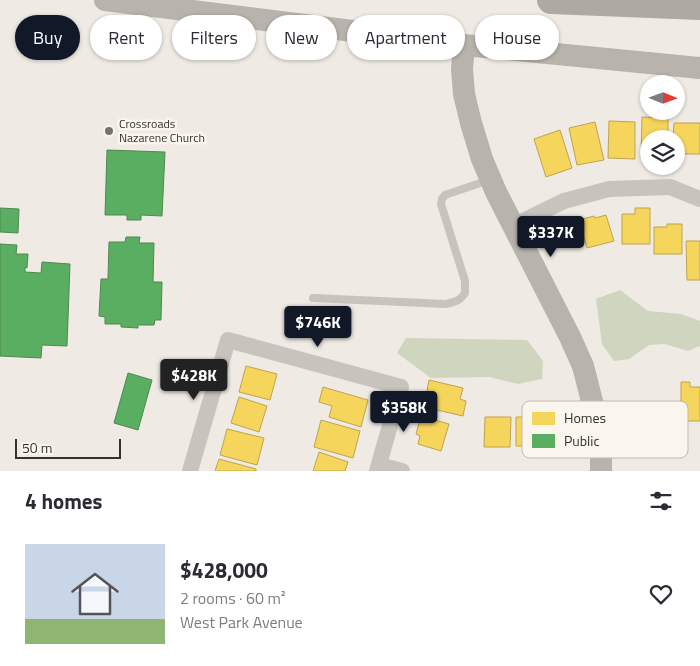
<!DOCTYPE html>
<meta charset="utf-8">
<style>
body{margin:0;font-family:"Titillium Web",sans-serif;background:#f2f2f3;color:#2b2b33;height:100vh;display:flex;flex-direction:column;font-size:19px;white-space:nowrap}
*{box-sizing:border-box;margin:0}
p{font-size:16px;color:#7c7c81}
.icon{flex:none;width:28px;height:28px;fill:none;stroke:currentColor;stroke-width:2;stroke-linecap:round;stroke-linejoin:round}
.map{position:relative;height:471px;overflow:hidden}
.drawer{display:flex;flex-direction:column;background:#fff;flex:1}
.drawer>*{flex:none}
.guide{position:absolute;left:15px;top:15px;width:670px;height:45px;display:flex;gap:10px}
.needle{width:32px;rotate:91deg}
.controls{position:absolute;left:640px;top:75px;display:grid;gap:10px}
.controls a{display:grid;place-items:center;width:45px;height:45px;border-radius:50%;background:#fff;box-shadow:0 1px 4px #0004;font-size:25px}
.scale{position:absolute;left:15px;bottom:12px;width:106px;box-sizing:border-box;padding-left:5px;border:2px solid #3a302a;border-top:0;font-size:14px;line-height:18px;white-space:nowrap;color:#3a302a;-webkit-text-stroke:4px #faf5ed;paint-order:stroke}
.price{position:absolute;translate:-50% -42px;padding:0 11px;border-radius:5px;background:#111827;color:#fff;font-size:16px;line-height:32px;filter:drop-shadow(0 1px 2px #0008)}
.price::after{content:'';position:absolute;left:50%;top:30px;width:15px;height:11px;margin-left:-8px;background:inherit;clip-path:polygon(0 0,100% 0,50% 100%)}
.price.selected{background:#222;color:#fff}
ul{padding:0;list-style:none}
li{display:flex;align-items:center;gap:15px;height:125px;padding:0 25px}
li+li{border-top:1px solid #e1e1e2}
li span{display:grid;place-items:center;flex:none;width:140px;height:100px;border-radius:0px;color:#555}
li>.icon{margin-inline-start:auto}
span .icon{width:60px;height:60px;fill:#fffc;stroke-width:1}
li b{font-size:21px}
h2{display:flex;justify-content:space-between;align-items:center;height:60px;padding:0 25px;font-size:21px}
.pill{padding:0 18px;border-radius:22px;background:#fff;box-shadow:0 1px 4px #0004;font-size:18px;line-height:45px}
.pill.selected{background:#111827;color:#fff}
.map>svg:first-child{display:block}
.green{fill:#cfd5be}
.homes{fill:#f6d55c;stroke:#bea44d}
.public{fill:#5aae61;stroke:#508850}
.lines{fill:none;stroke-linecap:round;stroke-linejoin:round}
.lane{stroke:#c8c3bd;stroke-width:8}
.street{stroke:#c8c3bd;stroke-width:16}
.secondary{stroke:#b9b3ad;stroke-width:22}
.highway{stroke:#aea9a3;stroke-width:28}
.poi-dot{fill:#79716b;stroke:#faf5ed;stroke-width:2}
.labels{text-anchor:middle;stroke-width:5;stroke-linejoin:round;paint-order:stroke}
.poi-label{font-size:12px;fill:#3a302a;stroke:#faf5ed;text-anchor:start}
.key{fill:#faf5ed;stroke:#c0bab2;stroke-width:1}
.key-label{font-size:14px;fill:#3a302a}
</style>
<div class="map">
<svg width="700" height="471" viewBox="0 0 700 471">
<rect width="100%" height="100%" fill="#efeae4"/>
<path class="green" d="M620,290l28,21 33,3 19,7v25l-12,5 -23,-7 -16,1 -20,14 -15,2 -12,-17 -6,-45z
M406,338l121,2 16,21 -1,18 -24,5 -29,-7 -58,1 -34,-25z"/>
<path class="homes" d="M642,117l26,1v21h-19v19h-8z
M609,121l26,1v37l-27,-1z
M595,122l9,38 -27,5 -8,-37z
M674,123h26v31h-24v-15h-3z
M560,130l12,38 -26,9 -12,-38z
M635,208h15v36h-28v-30h13z
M606,215l8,26 -27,7 -8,-28 15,-4 1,2z
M667,224h15v30h-28v-27h13z
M686,241h14v39h-13z
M246,366l31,8 -7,26 -31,-8z
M429,380l34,8 -3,11 6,2 -3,15 -39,-9z
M681,382h9v5h10v34h-19z
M323,387l45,13 -7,27 -32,-10 3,-11 -13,-4z
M239,397l28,9 -8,26 -28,-9z
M421,416l28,8 -8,27 -23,-7 2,-8 -4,-2z
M485,417h26l-1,30h-26z
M516,417h28l1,29h-29z
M321,420l39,11 -7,27 -39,-11z
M227,429l37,9 -7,27 -37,-10z
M319,452l29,10 -3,9h-32z
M219,459l37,10v2h-41z"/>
<path class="public" d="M107,150l58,2 -3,64 -21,-1v5h-14v-5h-22z
M0,208l19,1 -1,24 -18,-1z
M126,237h14l-1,6h15l-1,39h9l-1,38h-6l-1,5h-16v3l-17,-1v-3h-16v-7l-6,-1 2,-37h7l1,-37h16z
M0,244l17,1 -1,9h12l-1,14 -2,-1v5l16,1 1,-11 28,2 -3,82 -25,-1 -1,13 -41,-2z
M128,373l24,7 -14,50 -24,-7z"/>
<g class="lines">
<path class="lane" d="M313,298l133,6c9,-2 14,-3 19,-11v-12l-24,-77 1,-5 3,-4 44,-15"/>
<path class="street" d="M513,226l51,-25 45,-12 61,-2 30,12
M379,465l23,6
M190,471l38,-131 173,47 -24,84"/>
<path class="secondary" d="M105,0l359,45 236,23
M464,45l-2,24 2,25 7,29 11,36 14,33 74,145 13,29 12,47 6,32v26"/>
<path class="highway" d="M551,0l149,6"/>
</g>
<circle class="poi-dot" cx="109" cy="131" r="5"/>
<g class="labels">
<g class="poi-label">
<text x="119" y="128">Crossroads<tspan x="119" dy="14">Nazarene Church</tspan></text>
</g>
</g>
<rect x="522" y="401" width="166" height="57" rx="8" class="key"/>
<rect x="532" y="412" width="23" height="13" fill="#f6d55c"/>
<rect x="532" y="434" width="23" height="14" fill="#5aae61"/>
<g class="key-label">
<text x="564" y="423">Homes</text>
<text x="564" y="446">Public</text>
</g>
</svg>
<div class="controls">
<a><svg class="needle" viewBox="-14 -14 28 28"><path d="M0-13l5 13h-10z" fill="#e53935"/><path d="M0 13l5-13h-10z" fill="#7c7c81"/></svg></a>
<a><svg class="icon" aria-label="layers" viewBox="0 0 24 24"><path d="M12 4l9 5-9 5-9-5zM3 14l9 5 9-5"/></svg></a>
</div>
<div class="scale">50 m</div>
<b class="price" style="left:551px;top:258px">$337K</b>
<b class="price" style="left:318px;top:348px">$746K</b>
<b class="price selected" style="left:194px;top:401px">$428K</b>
<b class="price" style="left:404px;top:433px">$358K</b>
<div class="guide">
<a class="pill selected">Buy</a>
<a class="pill">Rent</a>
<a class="pill">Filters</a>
<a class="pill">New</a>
<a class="pill">Apartment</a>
<a class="pill">House</a>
</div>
</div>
<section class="drawer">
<h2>4 homes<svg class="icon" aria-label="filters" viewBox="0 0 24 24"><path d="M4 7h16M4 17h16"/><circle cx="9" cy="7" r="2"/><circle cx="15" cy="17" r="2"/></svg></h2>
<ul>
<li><span style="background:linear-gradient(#c9d6e8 75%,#8fb573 0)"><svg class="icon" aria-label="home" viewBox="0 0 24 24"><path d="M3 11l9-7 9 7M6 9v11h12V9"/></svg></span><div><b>$428,000</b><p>2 rooms · 60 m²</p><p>West Park Avenue</p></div><svg class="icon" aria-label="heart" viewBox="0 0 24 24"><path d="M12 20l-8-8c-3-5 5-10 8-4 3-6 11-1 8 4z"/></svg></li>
</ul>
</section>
